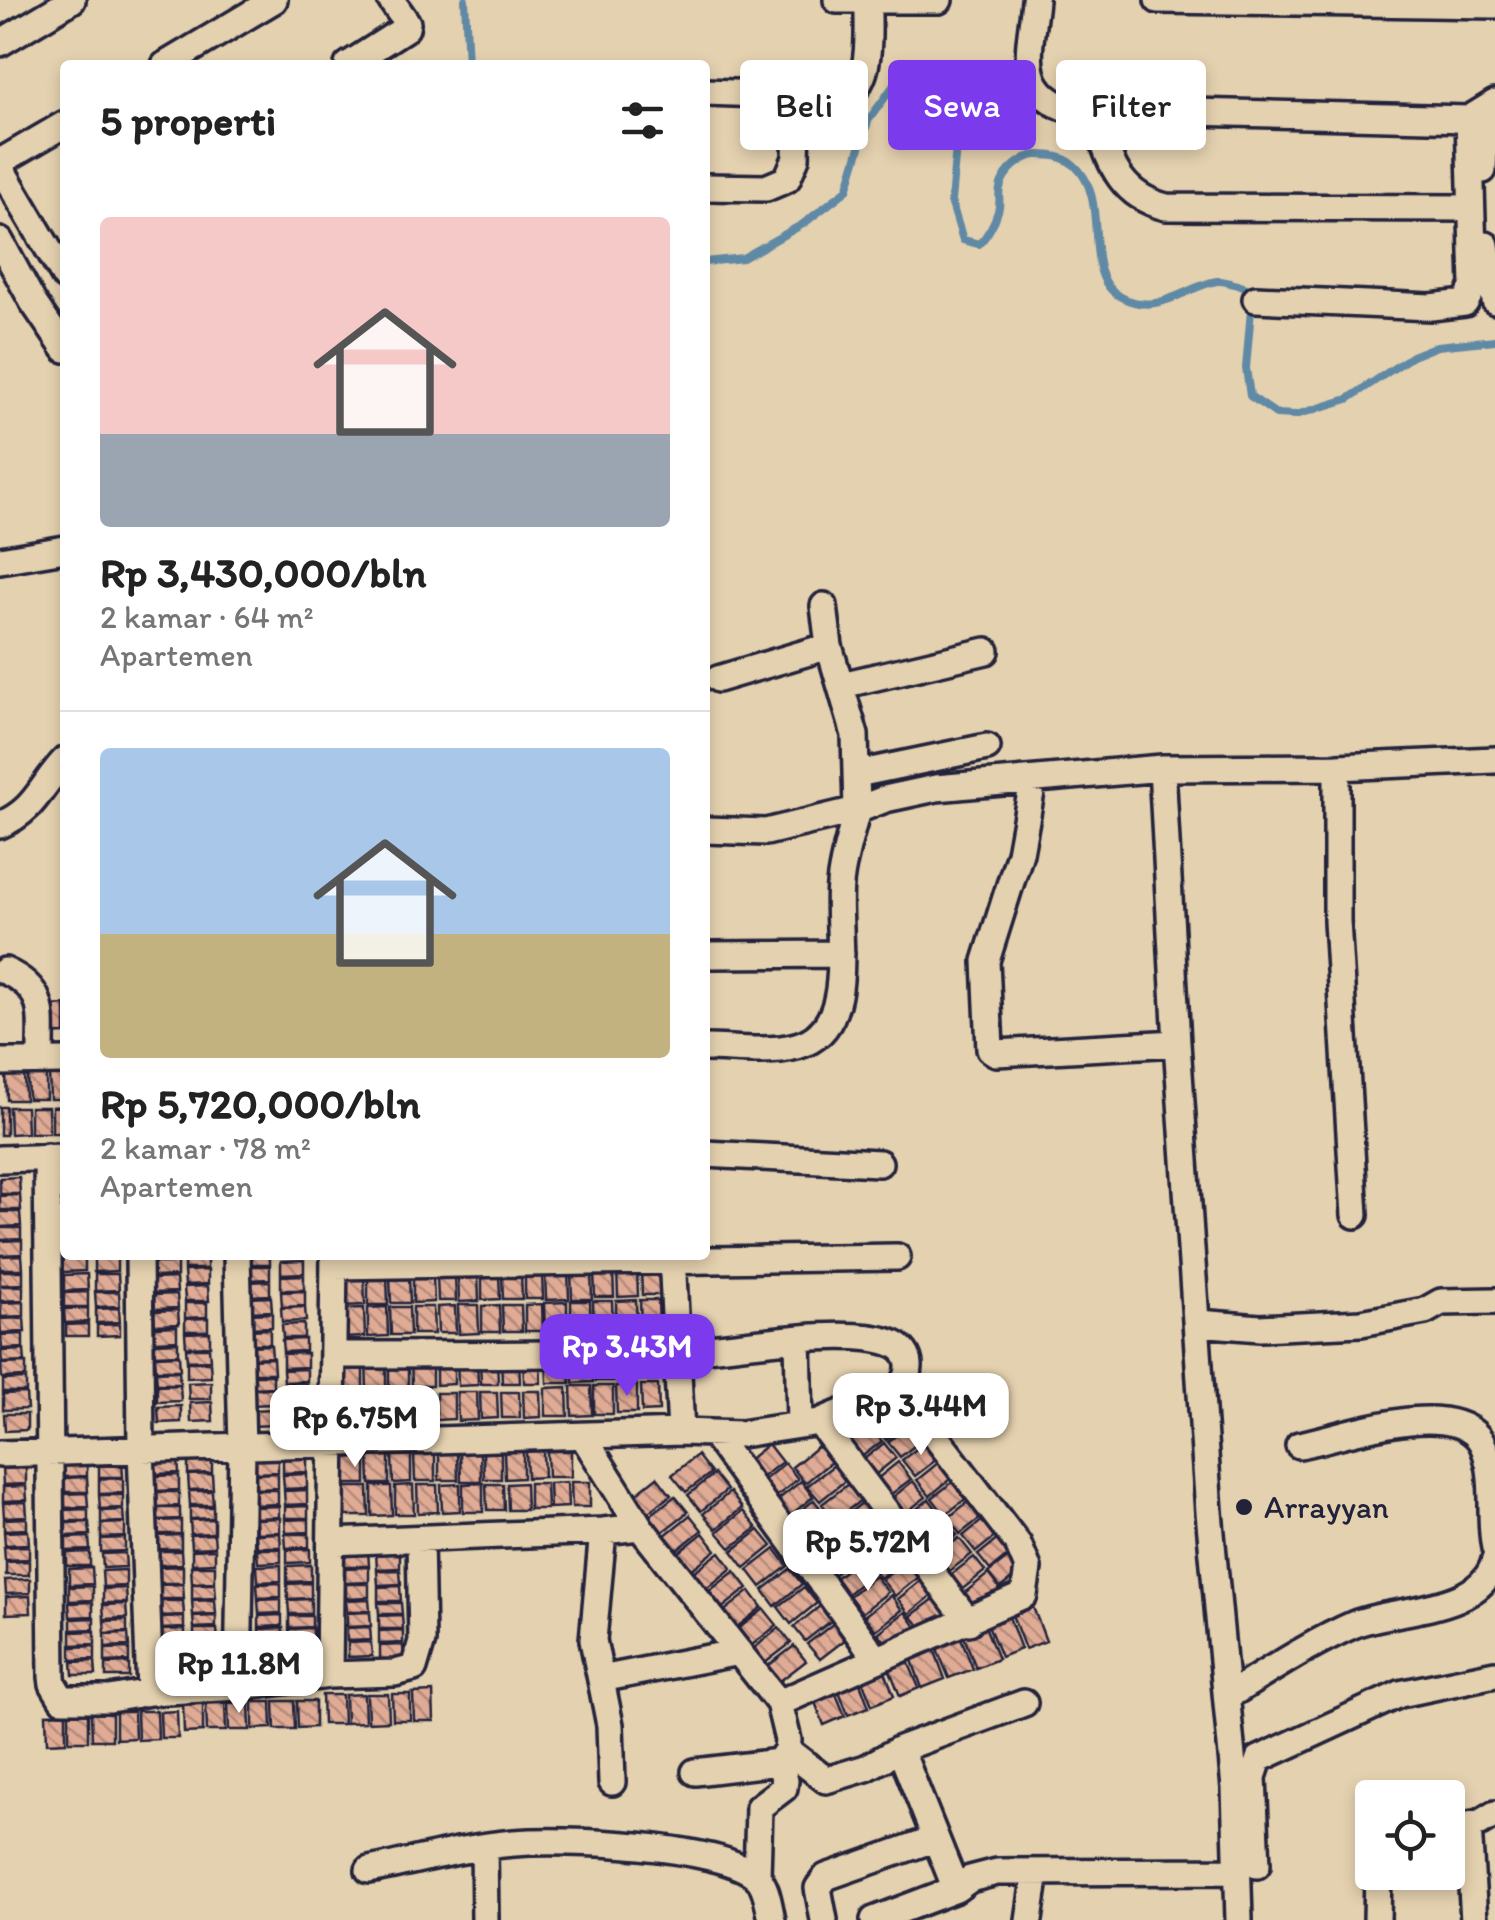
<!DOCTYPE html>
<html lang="id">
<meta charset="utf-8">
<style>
body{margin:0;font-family:Itim,sans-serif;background:#f2f2f2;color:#222;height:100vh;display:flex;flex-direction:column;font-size:38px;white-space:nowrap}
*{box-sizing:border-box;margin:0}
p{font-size:32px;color:#767676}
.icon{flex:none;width:55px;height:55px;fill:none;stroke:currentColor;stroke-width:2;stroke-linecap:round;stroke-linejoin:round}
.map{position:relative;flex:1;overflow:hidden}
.panel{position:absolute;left:60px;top:60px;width:650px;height:1200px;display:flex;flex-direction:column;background:#fff;border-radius:10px;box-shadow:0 5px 15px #0003}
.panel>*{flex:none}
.guide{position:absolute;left:740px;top:60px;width:605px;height:90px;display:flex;gap:20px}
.buttons{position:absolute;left:1355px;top:1780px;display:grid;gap:20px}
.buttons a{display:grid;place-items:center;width:110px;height:110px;border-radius:10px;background:#fff;box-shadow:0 5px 15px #0003;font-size:50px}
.price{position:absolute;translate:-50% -85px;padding:0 22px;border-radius:20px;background:#fff;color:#222;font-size:32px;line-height:65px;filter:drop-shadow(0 2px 5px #0008)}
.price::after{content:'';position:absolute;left:50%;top:60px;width:30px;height:22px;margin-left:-15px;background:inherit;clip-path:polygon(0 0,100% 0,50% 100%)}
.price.current{background:#7c3aed;color:#fff}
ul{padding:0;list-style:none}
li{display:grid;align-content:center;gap:20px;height:530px;padding:0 40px}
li+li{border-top:2px solid #e0e0e0}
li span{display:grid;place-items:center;height:310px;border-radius:10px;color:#555}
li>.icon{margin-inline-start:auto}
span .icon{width:180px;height:180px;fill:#fffc;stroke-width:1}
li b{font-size:42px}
h2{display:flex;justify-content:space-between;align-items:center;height:120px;padding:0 40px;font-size:42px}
.pill{padding:0 35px;border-radius:10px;background:#fff;box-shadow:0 5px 15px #0003;font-size:35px;line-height:90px}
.pill.current{background:#7c3aed;color:#fff}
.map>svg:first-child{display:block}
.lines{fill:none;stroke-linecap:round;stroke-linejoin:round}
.stream{stroke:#6089a5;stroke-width:8}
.building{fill:url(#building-back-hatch);stroke:#22223b;stroke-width:2.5}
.minor-casing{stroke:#22223b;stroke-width:32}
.minor{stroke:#e4d1af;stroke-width:25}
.poi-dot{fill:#22223b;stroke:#e4d1af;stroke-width:4}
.labels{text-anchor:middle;stroke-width:9;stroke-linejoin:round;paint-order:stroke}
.poi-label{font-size:32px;fill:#22223b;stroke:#e4d1af;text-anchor:start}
</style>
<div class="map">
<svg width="1495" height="1920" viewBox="0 0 1495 1920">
<defs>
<pattern id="building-back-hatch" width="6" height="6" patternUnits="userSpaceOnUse" patternTransform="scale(2.5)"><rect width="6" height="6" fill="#e0ab95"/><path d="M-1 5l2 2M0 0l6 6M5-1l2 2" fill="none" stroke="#b58b7b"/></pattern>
</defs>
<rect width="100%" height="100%" fill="#e4d1af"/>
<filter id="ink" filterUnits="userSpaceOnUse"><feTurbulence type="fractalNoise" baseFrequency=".01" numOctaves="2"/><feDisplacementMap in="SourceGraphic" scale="20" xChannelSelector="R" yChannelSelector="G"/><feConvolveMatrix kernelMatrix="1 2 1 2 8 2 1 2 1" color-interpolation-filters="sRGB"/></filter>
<g filter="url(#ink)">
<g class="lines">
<path class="stream" d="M465,0l3,65
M705,262l38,-4 60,-34 44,-34 21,-69 26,-36 18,-8 15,3 25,27 6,18 -7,76 12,39 16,4c8,-8 16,-22 19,-33 3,-8 0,-16 2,-23 3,-16 23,-33 38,-33 14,0 25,1 36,10 39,34 4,109 47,132 38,20 65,-11 96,-16 9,-1 22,5 30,7l5,10 -6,70 4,28 26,18 20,1 52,-16 64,-43 25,-10 58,-6"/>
</g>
<path class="building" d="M65,1005v29l-19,1v-29z
M65,1072v27h-15l-1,-26z
M24,1073l1,27h-18l-1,-26z
M27,1073h19v26h-18z
M65,1106v27h-13v-26z
M0,1107h6v28h-6z
M9,1107h17l1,26 -17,1z
M30,1107h18l1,26h-19z
M19,1177l1,17h-20v-16z
M20,1195l1,15h-21v-14z
M0,1212h20l1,14 -21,1z
M0,1228h21v11l-21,1z
M22,1240v14l-22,1v-14z
M22,1255l1,14h-23v-13z
M184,1255h23v14h-23z
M246,1255h24v9h-24z
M85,1257v14l-23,1v-14z
M117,1257v14l-23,1v-14z
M304,1260v13l-23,1v-13z
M153,1263h24v13l-23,1z
M247,1266h23v13l-23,1z
M659,1268l1,27h-18l-1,-26z
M613,1269l1,28h-19l-1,-27z
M617,1269h20l1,27 -20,1z
M208,1270v14l-23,1 -1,-14z
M568,1270l1,29 -23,1 -1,-29z
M571,1270h20l1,29h-20z
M0,1271h23v13l-23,1z
M542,1272l1,27h-18v-26z
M458,1273h20l1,28 -20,1z
M482,1273h17l1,26 -18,1z
M502,1273h19l1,26h-19z
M87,1274l1,16 -24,1v-16z
M95,1274h23l1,16 -24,1z
M433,1274l1,28 -21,1v-28z
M455,1274l1,27h-18l-1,-26z
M304,1275v15h-23v-14z
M387,1275l1,30h-20v-29z
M390,1275h19l1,28h-19z
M364,1276l1,29 -23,1 -1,-29z
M176,1278l1,14 -23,1 -1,-14z
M270,1281v14l-22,1 -1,-14z
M0,1286h23v14l-23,1z
M208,1286l1,15h-24l-1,-14z
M305,1291v15l-23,1 -1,-15z
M88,1292v15h-24v-14z
M95,1292h24l1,14 -24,1z
M177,1294l1,14 -23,1 -1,-14z
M271,1297l1,14 -24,1v-14z
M636,1300l1,28h-21v-27z
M640,1300h18l1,26 -18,1z
M571,1301h19l1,29 -20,1z
M593,1301h19l1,28h-19z
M24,1302v14l-23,1v-14z
M567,1302v29h-22l-1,-28z
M185,1303h22v14l-22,1z
M542,1304l1,27h-18v-26z
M458,1305h20l1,28 -20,1z
M499,1305l1,27h-18v-26z
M502,1305h19l1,26h-19z
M455,1306l1,27h-18l-1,-26z
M305,1307l1,14 -24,1 -1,-14z
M387,1307l1,29 -20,1v-29z
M390,1307h19l1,28h-19z
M413,1307h20l1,27h-21z
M88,1308v14l-23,1 -1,-14z
M119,1308l1,14 -24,1v-14z
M364,1308l1,29 -23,1 -1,-29z
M178,1310l1,14 -24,1 -1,-14z
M272,1313v14l-24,1v-14z
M24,1318l1,14 -24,1 -1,-14z
M208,1318v13h-23v-12z
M88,1324v12h-22v-11z
M120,1324v11l-23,1v-11z
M304,1324v14h-21l-1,-13z
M177,1326v14l-22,1v-14z
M270,1329v15h-21l-1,-14z
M210,1332v14l-24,1 -1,-14z
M23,1334v14l-21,1 -1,-14z
M305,1339v12l-22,1 -1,-12z
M178,1342v12l-23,1v-12z
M271,1345l1,12 -23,1 -1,-12z
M186,1348h23l1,12 -23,1z
M24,1350l1,12 -23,1 -1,-12z
M638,1352l1,28h-21v-27z
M642,1352h18l1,26 -18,1z
M307,1353v14l-24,1v-14z
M573,1353h19l1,29 -20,1z
M595,1353h19l1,28h-19z
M569,1354l1,29h-23l-1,-28z
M179,1355l1,15h-24l-1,-14z
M540,1356l1,27h-17l-1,-26z
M457,1357h20l1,28 -20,1z
M497,1357l1,27h-17l-1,-26z
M501,1357h18l1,26h-18z
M273,1358l1,15h-25v-14z
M432,1358v28h-20l-1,-27z
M436,1358h18v26l-18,1z
M386,1359v29l-19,1 -1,-29z
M389,1359h19v28h-19z
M363,1360v29l-23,1v-29z
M187,1362h23l1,15 -24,1z
M26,1363v14l-24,1 -1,-14z
M307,1369v12l-23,1 -1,-12z
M179,1371l1,13h-23l-1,-12z
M250,1375h23v12l-23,1z
M26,1379v13h-23v-12z
M211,1382v17h-22l-1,-16z
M284,1383h23l1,15 -24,1z
M180,1385l1,16 -24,1v-16z
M637,1385v28h-20l-1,-27z
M641,1385h17l1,26 -17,1z
M571,1386h20l1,29 -20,1z
M594,1386h19v28h-19z
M567,1387l1,29h-23v-28z
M274,1388v16l-24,1v-16z
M523,1391h17l1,26 -17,1z
M457,1392h20l1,28 -20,1z
M480,1392h17l1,26 -17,1z
M501,1392h18l1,26h-18z
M26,1393l1,16 -24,1v-16z
M432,1393v28h-20l-1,-27z
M436,1393h18v26l-18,1z
M366,1394h20v29l-19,1z
M389,1394h19v27l-19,1z
M363,1395v29h-23v-28z
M212,1402l1,19 -22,1 -1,-19z
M308,1403l1,17h-23l-1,-16z
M181,1406v16l-22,1 -1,-16z
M274,1409l1,16 -23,1v-16z
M894,1411l11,14 -19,15 -11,-14z
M4,1414h23v16l-22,1z
M914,1421l13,15 -27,21 -12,-15z
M868,1425l14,16 -27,21 -13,-16z
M928,1440l13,16 -26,20 -13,-16z
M884,1443l12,15 -26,21 -12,-15z
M768,1444l14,18 -25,19 -14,-17z
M818,1446l13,16 -26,21 -13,-16z
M526,1451h17l1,26 -17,1z
M547,1451h24v26h-23z
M460,1452h20l1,29h-20z
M501,1452v27h-17l-1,-26z
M504,1452h19v26l-18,1z
M435,1453v28h-20l-1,-27z
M457,1453l1,27h-19v-26z
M389,1454v30h-19l-1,-29z
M411,1454v28l-18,1 -1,-28z
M278,1455v17l-23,1 -1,-17z
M366,1455v29h-22l-1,-28z
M697,1455l14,18 -25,19 -14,-17z
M307,1456v16l-24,1v-16z
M178,1457l1,16 -24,1v-16z
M212,1457v16l-24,1v-16z
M944,1458l12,16 -26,22 -13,-16z
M63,1460h24v16l-23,1z
M122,1460l1,17h-24v-16z
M898,1462l13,17 -26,20 -13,-16z
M785,1463l13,16 -26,21 -13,-16z
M834,1465l12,15 -26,21 -13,-15z
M26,1468v16l-23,1 -1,-16z
M278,1473v15l-23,1 -1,-15z
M212,1474l1,15 -24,1 -1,-15z
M307,1474v14l-23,1 -1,-14z
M714,1474l13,16 -26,21 -13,-16z
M179,1475v15l-23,1 -1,-15z
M87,1477l1,15h-24v-14z
M657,1477l14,18 -25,19 -14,-17z
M959,1477l13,17 -27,21 -13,-17z
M123,1478v15l-24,1v-15z
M801,1481l12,16 -26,21 -13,-15z
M913,1481l13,16 -27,21 -12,-16z
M567,1482l1,25 -18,1 -1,-25z
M571,1482h19v25h-18z
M483,1483v29h-20v-28z
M525,1483l1,27h-18l-1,-26z
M529,1483h17l1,26h-18z
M460,1484v27l-18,1 -1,-27z
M486,1484h17l1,26h-17z
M848,1484l13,16 -26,20 -13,-16z
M413,1485l1,29h-19v-28z
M417,1485h20l1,27 -20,1z
M26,1486l1,14 -24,1v-14z
M372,1486h19l1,29 -20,1z
M345,1487h23l1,29h-23z
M255,1490h23v14l-23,1z
M307,1490v14l-22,1 -1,-14z
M189,1491h23l1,14h-23z
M156,1492h23v14l-23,1z
M730,1492l12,16 -26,21 -13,-15z
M87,1493l1,14 -23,1 -1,-14z
M99,1495h24v13l-23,1z
M675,1496l13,16 -27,21 -13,-16z
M974,1497l13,16 -27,21 -12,-16z
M929,1499l13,17 -27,22 -13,-17z
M814,1500l13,17 -26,20 -13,-16z
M26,1502l1,14 -23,1 -1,-14z
M863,1502l13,16 -27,22 -13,-16z
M279,1506v11l-23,1v-11z
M308,1506v12h-23v-11z
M190,1507h23v11l-23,1z
M157,1508h23v11l-23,1z
M88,1509v12h-22l-1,-11z
M123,1510l1,12 -23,1v-12z
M743,1511l14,17 -26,20 -14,-16z
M690,1515l12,15 -26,21 -12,-15z
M989,1515l13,16 -26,21 -13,-16z
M27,1518v11l-23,1v-11z
M280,1518v14l-23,1 -1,-14z
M214,1519v14l-23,1 -1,-14z
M309,1519v13l-23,1 -1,-13z
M830,1519l13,16 -27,22 -13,-17z
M181,1520v14h-23l-1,-13z
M944,1520l13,15 -27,22 -13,-16z
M879,1521l13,17 -27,21 -13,-17z
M89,1522l1,13 -24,1v-13z
M125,1523v14l-24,1v-14z
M759,1530l13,16 -27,22 -13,-17z
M28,1531l1,13 -24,1 -1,-13z
M280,1533l1,14h-24l-1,-13z
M703,1533l13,17 -25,20 -14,-16z
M214,1534l1,13 -24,1 -1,-13z
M285,1534h24v13l-23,1z
M1004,1534l12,15 -26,21 -12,-15z
M181,1535v14h-23l-1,-13z
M89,1537l1,13 -24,1v-13z
M125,1538v13l-24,1v-13z
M845,1538l14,17 -27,21 -14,-17z
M959,1538l13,16 -27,20 -13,-16z
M894,1541l13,16 -27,21 -13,-16z
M29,1546v13l-24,1 -1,-13z
M215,1549v14l-23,1v-14z
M257,1549h24v13l-23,1z
M310,1549v13l-23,1v-13z
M368,1549l1,17h-24l-1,-16z
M775,1549l13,17 -27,21 -13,-17z
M159,1551h22l1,13 -23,1z
M90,1552v14h-23v-13z
M400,1552v16l-23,1 -1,-16z
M720,1552l12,16 -27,22 -13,-17z
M125,1553l1,14 -23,1 -1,-14z
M1014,1553l12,15 -26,20 -12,-15z
M974,1557l11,14 -26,21 -11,-15z
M861,1558l12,15 -27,22 -12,-16z
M908,1559l13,16 -26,21 -13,-16z
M29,1561v14h-23v-13z
M281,1565v16l-23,1 -1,-16z
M311,1565v16l-24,1v-16z
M183,1566v17h-23l-1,-16z
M191,1566h24v16l-23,1z
M369,1567v15l-24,1v-15z
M92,1568l1,16 -24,1v-16z
M790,1569l12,15 -27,22 -12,-16z
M126,1570v16l-23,1 -1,-16z
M400,1570l1,14 -23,1 -1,-14z
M735,1571l13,17 -27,21 -13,-17z
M988,1574l12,15 -26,21 -12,-15z
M875,1576l13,16 -26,21 -13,-17z
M924,1578l11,15 -26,21 -11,-15z
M30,1579v14l-24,1 -1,-14z
M281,1583v14l-23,1 -1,-14z
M311,1583v15l-23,1 -1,-15z
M183,1584l1,15h-24l-1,-14z
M192,1584h23l1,14 -24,1z
M346,1584h23v13l-23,1z
M93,1586v14l-24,1v-14z
M400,1586l1,15h-23v-14z
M804,1587l13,16 -26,21 -13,-17z
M126,1588l1,15h-24v-14z
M750,1591l12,16 -26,21 -13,-16z
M891,1595l11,15 -26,20 -12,-14z
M30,1596l1,17 -25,1v-17z
M938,1596l12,15 -26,20 -13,-15z
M281,1599v14l-22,1 -1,-14z
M311,1599v15h-22l-1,-14z
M369,1599l1,12 -23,1 -1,-12z
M215,1600l1,14 -23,1 -1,-14z
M160,1601h23l1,14 -23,1z
M93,1602v14l-23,1 -1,-14z
M378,1603h23l1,11h-23z
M126,1604l1,14 -23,1 -1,-14z
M820,1606l11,15 -26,20 -11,-14z
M1033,1607l13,34 -21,8 -13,-34z
M764,1609l13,16 -26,21 -13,-17z
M370,1612l1,14 -24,1v-14z
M905,1612l12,16 -26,20 -13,-15z
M282,1615v11l-23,1v-11z
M402,1615l1,14h-24v-13z
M216,1616v11l-22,1 -1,-11z
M289,1616h23v11l-23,1z
M184,1617v11l-23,1v-11z
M1009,1617l12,32 -20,8 -13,-32z
M94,1618v11l-23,1v-11z
M127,1620v12l-22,1 -1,-12z
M834,1623l12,16 -26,20 -13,-15z
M985,1626l13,33 -22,9 -13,-34z
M370,1627l1,13 -24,1v-13z
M283,1628v13l-23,1 -1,-13z
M313,1628v14h-23l-1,-13z
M779,1628l12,15 -26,20 -12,-14z
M185,1629v14l-23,1 -1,-14z
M194,1629h23l1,13 -24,1z
M403,1630v13l-24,1v-13z
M95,1631v13l-24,1v-13z
M128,1633l1,13 -24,1v-13z
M960,1635l13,34 -24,9 -14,-34z
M371,1642l1,14 -24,1v-14z
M283,1643l1,13 -24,1 -1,-13z
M313,1643l1,14h-24l-1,-13z
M185,1644l1,13 -24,1v-13z
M194,1644h24v13l-24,1z
M403,1645l1,14 -24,1v-14z
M95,1646v13l-24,1v-13z
M794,1646l12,15 -26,20 -12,-15z
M933,1646l12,33 -23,9 -12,-33z
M129,1648v13l-24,1v-13z
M906,1656l13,32 -19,8 -13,-33z
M284,1658v14h-23v-13z
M186,1659v14l-23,1 -1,-14z
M218,1659v14h-23v-13z
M291,1659h23v13l-23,1z
M95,1661l1,14h-23l-1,-13z
M129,1663v14h-23v-13z
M882,1663l12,33 -22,9 -13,-33z
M857,1675l12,32 -21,8 -12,-32z
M832,1684l13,32 -21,9 -13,-33z
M433,1692l1,29h-20l-1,-28z
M364,1694l1,28 -19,1 -1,-28z
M367,1694h21l1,27 -21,1z
M392,1694h18v26h-17z
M322,1695h20l1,29h-20z
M274,1701h20l1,28h-20z
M297,1701h18v26l-17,1z
M249,1702l1,28h-21l-1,-27z
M253,1702h18l1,26 -19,1z
M183,1703h20v29l-19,1z
M206,1703h19l1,28h-19z
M137,1711h20l1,28 -20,1z
M177,1711l1,27h-17l-1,-26z
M112,1712v28h-20l-1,-27z
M116,1712h18l1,26 -19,1z
M66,1713v29l-19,1 -1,-29z
M69,1713h19v28h-19z"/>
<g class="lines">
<g class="minor-casing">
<path id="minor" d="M837,0h102
M1035,0c-4,47 -21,89 33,109l401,10 26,-16
M1158,0l337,5
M0,43l72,-43
M165,65l109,-65
M348,65l58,-37 1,-5 -16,-23
M705,92l137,5c33,-11 25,-68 26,-96
M1092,110c17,45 22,84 74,97l304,1
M0,162l65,-38
M0,167l65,110
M1483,170l1,-19 11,-39
M705,187l61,1 21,-9 9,-21 2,-63
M0,241l33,61 32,47
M1486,245l9,56
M1256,299l175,8 34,-4 9,-17 -5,-167
M0,560l65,-11
M824,606l5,40
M842,685l144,-34
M1337,767v154l18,294
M857,774l130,-27
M1033,781l-13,72 -34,108 4,88 6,4 181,-10
M0,825c36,-15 40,-39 65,-65
M705,830l61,2 91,-22 -2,-75 -26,-89 -111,33
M712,955l129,-1
M5,971c45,20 35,47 36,89
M705,1048c30,0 72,7 100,-5 53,-23 30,-112 35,-158 2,-25 11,-51 17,-75l28,-11 51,-11 226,-20
M0,1062l65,-1
M705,1154l174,9
M47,1157l5,520 1,7 9,15h48l40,-7 88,-5 91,-12 66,-2 19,-5 8,-27 -2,-102
M0,1159l65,-2
M139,1255l2,194 9,243
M237,1255l5,192 -4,240
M672,1255l9,177
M334,1266l563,-9
M1198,1323l62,5 101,-5 64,-12 16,-9 54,-1
M798,1340l2,84
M819,1422l150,200
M714,1435l162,223
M583,1436l57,91 139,176 9,37 -1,10 -8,12 -84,10
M1299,1445c43,-8 142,-46 178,-9 7,7 10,19 12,28 6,27 0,57 6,84
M0,1454l681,-22 60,2 78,-12 80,-33c16,-17 13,-40 -10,-47 -49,-16 -157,6 -213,9 -113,5 -228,3 -342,4
M603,1531l-10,109 17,85 2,57
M331,1542l272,-11 37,-4
M329,1675l5,-420
M601,1679l138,-27
M1228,1696c41,-25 83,-53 127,-72 39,-16 127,-11 140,-64
M779,1703l245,-108 4,-27 -10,-24 -119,-155
M787,1750l39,30 40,-12 34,-19
M1468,1826l6,94
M1448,1828l32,-5 15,-9
M484,1847l1,73
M1257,1865l-4,-88 6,-18 141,-65 95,-20
M369,1870c47,-9 96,-23 145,-27 49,-4 207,1 243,34 10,9 12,30 15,43
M757,1877l2,-70 25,-19 1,-7 -6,-19
M956,1889l-56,-140 124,-46
M824,1920l-6,-32 8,-11 108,-38
M874,1920l82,-31 14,-10 27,-7 239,-1
M1029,1920l7,-48
M1239,1920l-4,-132 -26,-276 -32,-469 -15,-275 175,-1 158,-7
M1377,1920l1,-48"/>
</g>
<use href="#minor" class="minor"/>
</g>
</g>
<circle class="poi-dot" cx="1244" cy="1507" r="10"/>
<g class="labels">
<g class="poi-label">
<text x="1264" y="1518">Arrayyan</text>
</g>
</g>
</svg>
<div class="buttons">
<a><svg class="icon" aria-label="locate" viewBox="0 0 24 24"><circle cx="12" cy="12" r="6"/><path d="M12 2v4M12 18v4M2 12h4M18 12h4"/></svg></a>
</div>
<b class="price current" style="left:627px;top:1399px">Rp 3.43M</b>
<b class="price" style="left:921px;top:1458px">Rp 3.44M</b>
<b class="price" style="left:355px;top:1470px">Rp 6.75M</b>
<b class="price" style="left:868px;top:1594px">Rp 5.72M</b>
<b class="price" style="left:239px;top:1716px">Rp 11.8M</b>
<div class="guide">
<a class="pill">Beli</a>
<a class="pill current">Sewa</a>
<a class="pill">Filter</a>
</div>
<section class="panel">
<h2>5 properti<svg class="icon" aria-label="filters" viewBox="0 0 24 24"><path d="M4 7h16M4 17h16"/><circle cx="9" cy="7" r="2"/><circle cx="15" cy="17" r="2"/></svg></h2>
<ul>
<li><span style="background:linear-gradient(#f6c9c9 70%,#9aa5b1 0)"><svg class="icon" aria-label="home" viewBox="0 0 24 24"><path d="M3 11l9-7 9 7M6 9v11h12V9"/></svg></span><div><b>Rp 3,430,000/bln</b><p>2 kamar · 64 m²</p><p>Apartemen</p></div></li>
<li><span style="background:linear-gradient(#a9c7e8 60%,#c2b280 0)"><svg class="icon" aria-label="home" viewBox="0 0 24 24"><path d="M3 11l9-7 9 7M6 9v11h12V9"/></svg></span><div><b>Rp 5,720,000/bln</b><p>2 kamar · 78 m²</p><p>Apartemen</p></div></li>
</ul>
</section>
</div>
